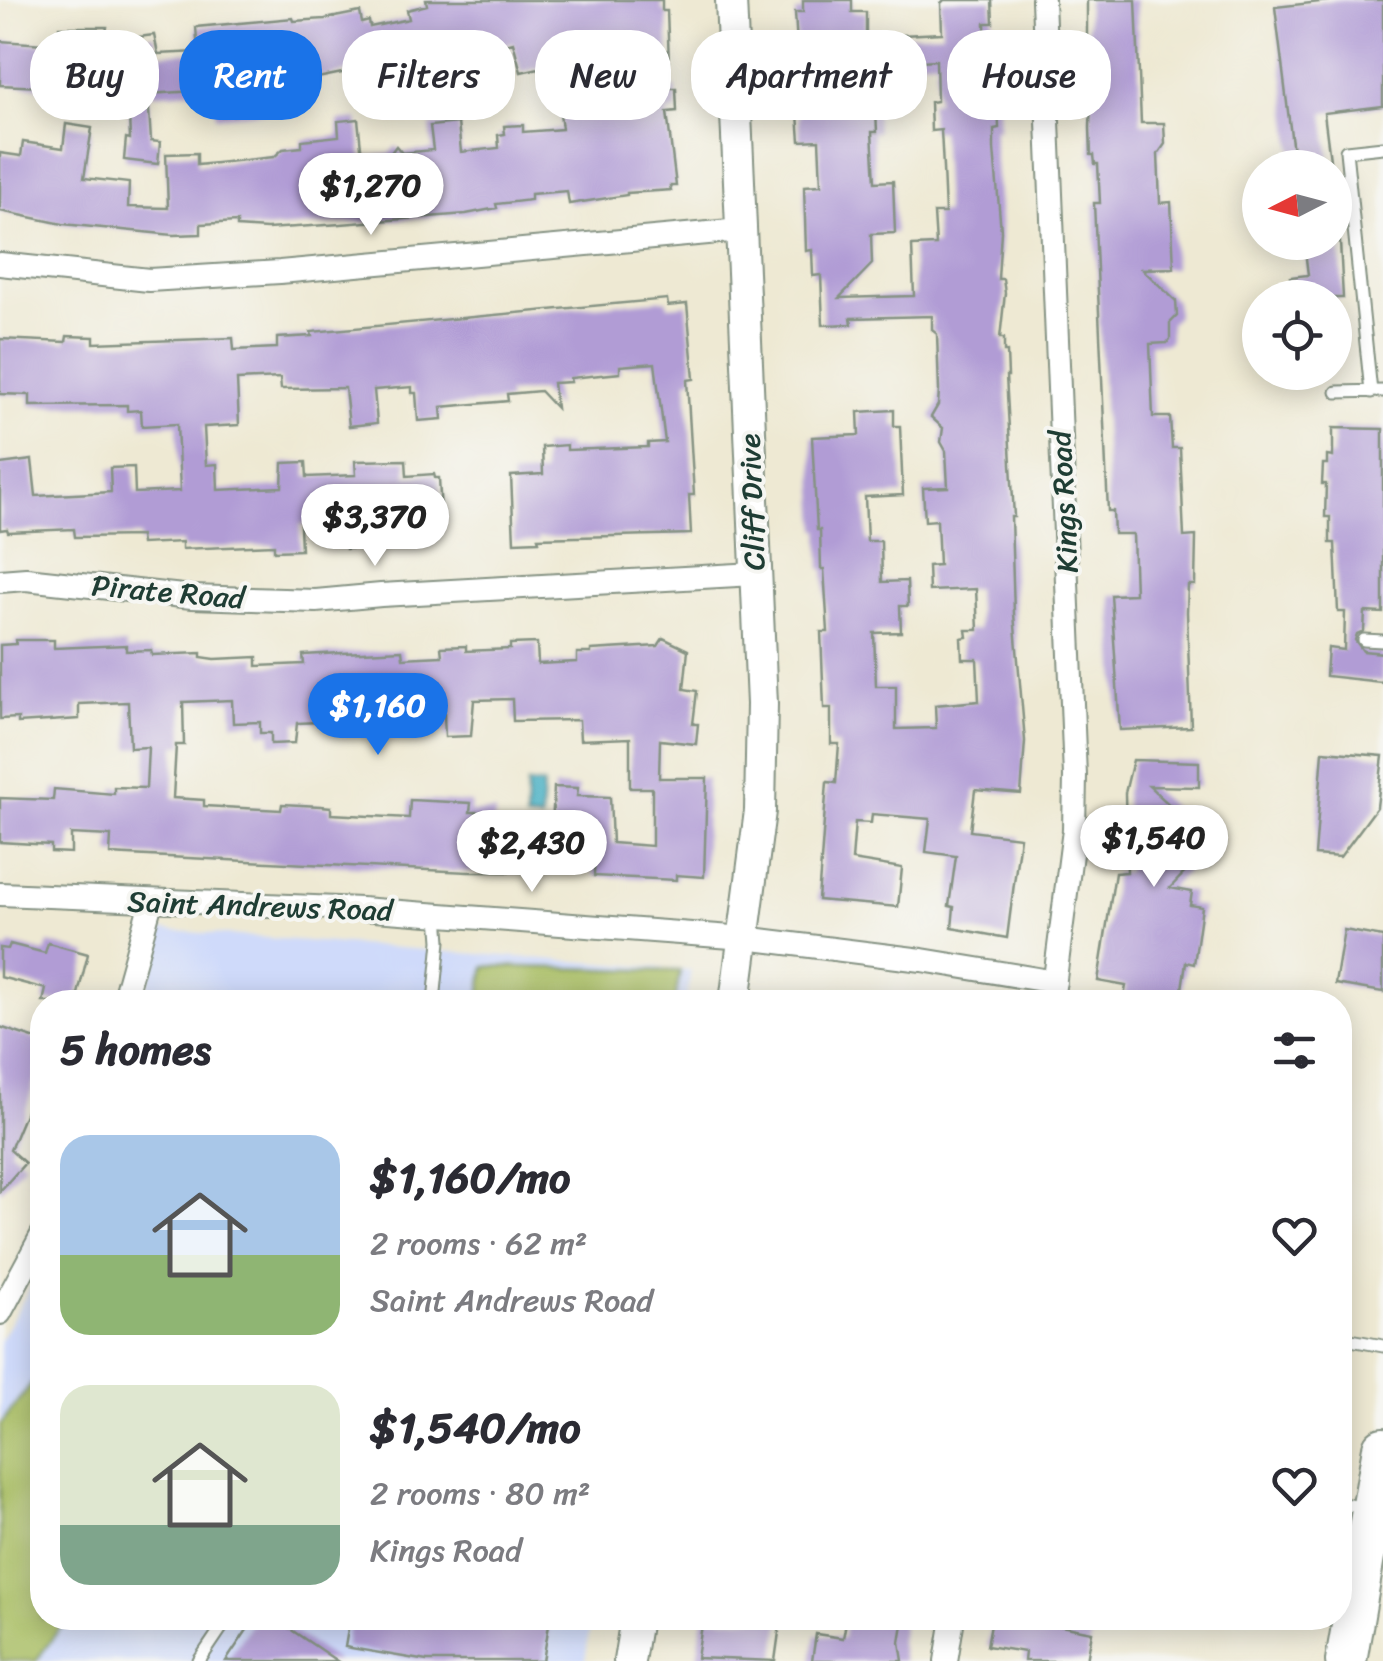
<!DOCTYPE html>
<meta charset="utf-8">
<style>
body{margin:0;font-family:Sriracha,sans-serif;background:#f2f2f3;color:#2b2b33;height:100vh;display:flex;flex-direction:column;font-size:38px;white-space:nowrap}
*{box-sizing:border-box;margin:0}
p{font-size:32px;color:#7c7c81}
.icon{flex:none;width:55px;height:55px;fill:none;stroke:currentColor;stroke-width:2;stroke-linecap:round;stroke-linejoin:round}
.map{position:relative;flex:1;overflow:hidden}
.sheet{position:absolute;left:30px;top:990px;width:1322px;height:640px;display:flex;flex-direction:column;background:#fff;border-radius:40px;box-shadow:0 5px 25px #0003}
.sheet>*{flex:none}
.top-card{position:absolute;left:30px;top:30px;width:1325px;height:90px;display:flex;gap:20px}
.needle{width:65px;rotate:264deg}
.fabs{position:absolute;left:1242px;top:150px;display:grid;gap:20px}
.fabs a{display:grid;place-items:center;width:110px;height:110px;border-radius:50%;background:#fff;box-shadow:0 5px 25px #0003;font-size:50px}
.price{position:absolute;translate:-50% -85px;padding:0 22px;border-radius:35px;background:#fff;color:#222;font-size:32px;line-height:65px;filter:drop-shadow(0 2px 5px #0008)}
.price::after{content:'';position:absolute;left:50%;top:60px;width:30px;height:22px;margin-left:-15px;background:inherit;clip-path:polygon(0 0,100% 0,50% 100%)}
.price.on{background:#1a73e8;color:#fff}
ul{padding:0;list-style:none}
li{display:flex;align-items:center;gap:30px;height:250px;padding:0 30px}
li span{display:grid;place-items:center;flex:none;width:280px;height:200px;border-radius:30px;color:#555}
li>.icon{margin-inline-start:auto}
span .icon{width:120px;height:120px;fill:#fffc;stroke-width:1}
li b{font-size:42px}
h2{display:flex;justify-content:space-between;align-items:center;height:120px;padding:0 30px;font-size:42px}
.tag{padding:0 35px;border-radius:40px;background:#fff;box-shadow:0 5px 25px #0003;font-size:35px;line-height:90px}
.tag.on{background:#1a73e8;color:#fff}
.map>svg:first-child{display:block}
.built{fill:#cfdafa}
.green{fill:#a8bd62;stroke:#647d4b;stroke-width:2.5}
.water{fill:#45afc3;stroke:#32767c;stroke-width:2.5}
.building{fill:#b19cd5;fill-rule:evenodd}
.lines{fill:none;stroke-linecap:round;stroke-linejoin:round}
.lane-casing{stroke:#869384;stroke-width:15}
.street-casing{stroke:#869384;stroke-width:26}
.secondary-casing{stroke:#869384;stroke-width:34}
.highway-casing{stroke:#869384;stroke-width:44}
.lane{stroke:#fff;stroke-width:11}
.street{stroke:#fff;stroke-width:22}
.secondary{stroke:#fff;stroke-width:30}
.highway{stroke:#fff;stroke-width:40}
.labels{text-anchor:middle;stroke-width:8;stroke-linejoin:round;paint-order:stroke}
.street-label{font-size:30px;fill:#1f3d34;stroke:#f6f6f2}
</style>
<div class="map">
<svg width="1383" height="1661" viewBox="0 0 1383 1661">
<rect width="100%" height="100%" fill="#f6f6f2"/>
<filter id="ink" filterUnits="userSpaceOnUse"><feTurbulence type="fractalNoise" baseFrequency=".01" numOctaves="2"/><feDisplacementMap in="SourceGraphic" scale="20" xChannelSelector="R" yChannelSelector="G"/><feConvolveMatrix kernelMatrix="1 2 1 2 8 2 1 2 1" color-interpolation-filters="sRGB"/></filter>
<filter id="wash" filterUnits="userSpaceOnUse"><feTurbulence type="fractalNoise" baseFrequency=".0048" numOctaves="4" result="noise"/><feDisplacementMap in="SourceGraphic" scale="40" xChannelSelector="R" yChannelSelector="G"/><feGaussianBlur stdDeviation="2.25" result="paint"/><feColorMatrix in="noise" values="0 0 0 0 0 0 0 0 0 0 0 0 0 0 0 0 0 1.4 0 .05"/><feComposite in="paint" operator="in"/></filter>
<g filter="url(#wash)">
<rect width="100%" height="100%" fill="#eee9d3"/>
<path class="built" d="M161,930l530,40 -5,32h-542z
M42,1268v350h549l-6,43h-585v-321z"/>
<path class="green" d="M485,966l195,5 -5,31h-196z
M42,1382v236h25l-31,43h-36v-236l32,-42z"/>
<path class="water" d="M527,784l16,1 -2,35 -15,-1z"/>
<g id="blocks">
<path class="building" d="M426,0h236v11h5l3,77h6l1,23 -10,1 9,74h-6l1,4 -44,3v2l-58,9 -2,-13 -36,3v6l-35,4 1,4 -31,6 -125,10 -74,5 -30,-2v-5l-36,2v10l-28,1 -110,-11 -63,-13v-58l21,3 2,-14 40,6 3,-24 26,4 -8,50 45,5 -1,24 40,1 -2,-54 31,-1v12l77,-8 9,-8 19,-2v-7l37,-4 -1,-15 20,-2 4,38 28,-3 6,-8 6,7 31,-3 -3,-24 28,-3 3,29 38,-4 -1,-13 7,-1 -1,-8 19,-1v7l39,-3 -2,-16 27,-3v5l38,-4 -3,-63 -81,26 -2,-6 -18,4 -8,-30 -22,6 -1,-6 -77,18 5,25 -22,5 -2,-9 -43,9 -4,-18 -59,12 1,9 -23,3 2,16 -52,5 -3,-27 -65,4 3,47 9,1 -2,22 -34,-4 2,-22 4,1 -1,-24 9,-78 16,-2 4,19 40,-2 -2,-25 97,-9 1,3 31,-2 35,-7 2,11 7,-2 1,6 39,-8 -2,-9 20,-5z
M803,0h49v12h14v22l-14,1 1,37h9l1,39h13l1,21h-5l3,50 18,-1 2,52 -24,1 1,30 -33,34 75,-2 -2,-50 24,-1 -2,-32h11l-2,-45 -2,-38 -10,1 -1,-29 7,-1 -1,-41 -33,2 -1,-27 40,-2 -1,-30 3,-3h48l1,23h-8l1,43h10l2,33 1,29 -5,1v20l7,82 -3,48h5l2,14 -5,45h4v14h3l1,24h-2l8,141h-3l3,97 11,127 -4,53 -46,-4 -5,41 50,6 -13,101 -55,-10 2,-21 -5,-1 7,-50 -30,-4 4,-33 -58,-5 -1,9 -16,-1 -3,38 50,8 -4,39 -80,-7 9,-118 9,1 3,-39h-8v-36h-7l-3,-76h7l-4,-63h-3l-1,-39h-3l-5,-93 47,-2 -1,-23 36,-2v16h6l3,69 -38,2 2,44h14l1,41 25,-1 1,25h-8l1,26 -27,1 2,53h20v43l40,-1 -1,-23 44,-4 -2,-42h-15l-1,-21 6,-1 -1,-7h12l-2,-41 -47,2 -1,-25 11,-1 -2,-45 -12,1 -2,-33 25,-1 -2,-36 -5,-9 2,-14 -12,-11 7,-12 1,-15 -2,-56 -5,-4v-14l-81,2 1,6 -29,1 -2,-50 -8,1 -1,-26 -6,1 -2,-65 17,-1 -2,-45 -19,1 -2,-27h3l-6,-102h8z
M1087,0h49l5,123h23l1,21 -7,10 2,49 11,-1 3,66 -32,1 34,32 1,15 -7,7v16l-3,4 -17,1 3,73h17l2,31h8l4,89 12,-1 -1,49h-7l-1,27 4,115 -71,3 -9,-135 24,-1 -2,-60h-19l-1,-23h-5l-14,-308h6l-2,-39h-3l-1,-9h-3l-1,-27 1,-33h4v-10h5l-2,-38 -11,1z
M1338,0h45v106l-59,7 7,55h-36l-20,-161z
M59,27h48l-6,39h-59l-1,21 -41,-2v-44l59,4z
M1304,242h36l3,56h-50l-3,-21 18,-2z
M667,299l1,7 19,-2 7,75 -7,1 7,115h-5l2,39 -153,4 1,3 -25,1 -3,-66 32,-2 -1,-27 25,-2v5l81,-3v-4l17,-1 -10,-79 -35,3v7l-50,5 1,4 -18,1 3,25 -16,-17 -33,3 1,7 -67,6 1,12 -24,2 -2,-28h-4v-6l-38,3 3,33 -28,3 -4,-38 -64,1 -1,-11 -43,2 2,45 -35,2 2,38 11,-1 1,26 64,-3 1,-24 23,-1 1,15 49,-2 -1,-14 51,-1 1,16 27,-2 1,4h4l2,35 -6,1 1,20 -28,1v9l-62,5v-19l-10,1v-7l-36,1 1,25 -27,1v-6l-92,4v-7l-41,2 -1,-8 -65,1 -1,-8 -66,3 -1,-3 -7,1v-66l32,-4 4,36 75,-4 -1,-24 24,-1 1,26 45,-2 -3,-67 -35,2 -1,-16 -14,1v-6l-97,1v-11l-30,-1v-55l66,3 1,-6 27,1v6l139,-5 1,12 43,-2v-10l35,-2 -1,-4z
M1333,428l50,1v184l-18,-1 -1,19 -7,3 -2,6 8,11 20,2 -1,29 -56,-6 2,-28 16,2 1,-38h-7l-3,-69h-5v-26h-5l1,-33h-4l1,-20h4v-8l6,1z
M663,638l25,12 -4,39 13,2 -4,33h5l-2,20 -36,-4 -1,38h48l-3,99 -28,-2v5l-82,-4 1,-24 -50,-2 -2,22h-75l-358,-18 1,-18 -40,-2v19l-20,-1v-7l-51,-3v-44l53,2 1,-11 60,5v-7l32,1 2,-41 -18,1 -2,-46 -49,2v15l-61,4v-5l-18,1v-74l16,-1v-4h38v8l72,-3v6l25,-1 1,5 49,-2v4l14,2 42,-2v9l47,-2 -1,-9 99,-5 1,8 39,-2 -1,-9 25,-1v5l44,-2v-5l27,-1 1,21 39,-2v-9h14v-3l67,-4zM443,690l2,47 26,-1 3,-36 38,-1 1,22 66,-1 1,20 50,-2v50h22v58l-40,-3 -2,-46 -33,-1 1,-8 -24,-1 -2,43 -58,-3 1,-15h-25l1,-9 -61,-3 -1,18 -78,-4v-7l-10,-1 -39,-2 -1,6 -77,-4v-6l-31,-2 3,-53h8l-1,-43 49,-2 1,23 27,-1v11h11v11l24,-1 2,-20 44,-2 -1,-27z
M1323,751l60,5 -6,51 -37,50 -25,-2z
M1133,760l66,2v25l-50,-1 63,58 -42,44 22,4 -2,13 12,2 -8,57 -8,-2 -6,40h-57l3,-16 -28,-5 17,-108 12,-1 -2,-79z
M1344,930l39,7v55l-48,-8z
M48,943l40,11 -12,48h-33l3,-13 -46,-12v-29l8,1 2,-5 35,9z
M0,1027l42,14v25l-3,-1 -14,49 -15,36 15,13 -25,28z
M255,1618h34l-5,7 53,36h-111z
M350,1618h200l-7,43h-116l-82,-14z
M703,1618h78l-6,43 -78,-3z
M847,1618h57l-4,24 3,19h-91l4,-27 27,4z
M992,1618h27l73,14 -5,29h-63l1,-9 -38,-6z"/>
</g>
</g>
<g filter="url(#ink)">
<use href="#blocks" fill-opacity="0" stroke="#869384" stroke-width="2.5"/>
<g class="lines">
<g class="lane-casing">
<path id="lane" d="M1337,392l46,-1
M1371,392l-25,-241 37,-4
M1364,640l19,1
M434,1002l6,-61 -2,-26
M1340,1174c14,20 4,47 0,70
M1340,1338l43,8
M1340,1503l24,5
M199,1661l29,-43"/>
</g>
<g class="street-casing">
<path id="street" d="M1043,0l32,776 -1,54 -22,172
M0,264l149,16 131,-8 461,-42
M0,581l26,-2 166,18 124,4 65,-6 374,-21
M0,894l361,15 384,29 177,22 133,22
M123,1002l28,-100
M0,1313l42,-78
M946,1661l7,-43"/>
</g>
<g class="secondary-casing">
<path id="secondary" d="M731,0l31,704 -2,107 -25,191
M629,1661l7,-43"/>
</g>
<g class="highway-casing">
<path id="highway" d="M1346,1661l37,-213"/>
</g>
<use href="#lane" class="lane"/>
<use href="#street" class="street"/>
<use href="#secondary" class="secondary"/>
<use href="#highway" class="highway"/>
</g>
</g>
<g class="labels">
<g class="street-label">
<text transform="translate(752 502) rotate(-92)" y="10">Cliff Drive</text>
<text transform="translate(1064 502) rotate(-93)" y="10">Kings Road</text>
<text transform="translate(168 592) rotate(5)" y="10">Pirate Road</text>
<text transform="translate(260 906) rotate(2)" y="10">Saint Andrews Road</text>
</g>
</g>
</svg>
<div class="fabs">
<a><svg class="needle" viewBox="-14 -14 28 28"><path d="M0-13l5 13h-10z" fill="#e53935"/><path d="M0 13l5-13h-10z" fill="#7c7c81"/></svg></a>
<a><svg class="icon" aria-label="locate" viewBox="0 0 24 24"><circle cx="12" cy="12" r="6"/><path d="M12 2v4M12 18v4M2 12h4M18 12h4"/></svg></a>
</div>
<b class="price" style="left:371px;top:238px">$1,270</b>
<b class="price" style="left:375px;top:569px">$3,370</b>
<b class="price on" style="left:378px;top:758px">$1,160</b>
<b class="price" style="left:1154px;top:890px">$1,540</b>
<b class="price" style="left:532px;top:895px">$2,430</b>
<div class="top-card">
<a class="tag">Buy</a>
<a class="tag on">Rent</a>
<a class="tag">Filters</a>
<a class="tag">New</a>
<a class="tag">Apartment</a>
<a class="tag">House</a>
</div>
<section class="sheet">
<h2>5 homes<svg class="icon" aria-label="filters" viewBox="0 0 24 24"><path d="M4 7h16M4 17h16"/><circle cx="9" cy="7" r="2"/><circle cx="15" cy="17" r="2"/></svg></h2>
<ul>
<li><span style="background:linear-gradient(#a9c7e8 60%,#8fb573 0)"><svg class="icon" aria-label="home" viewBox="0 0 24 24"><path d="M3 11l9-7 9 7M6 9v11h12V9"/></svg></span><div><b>$1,160/mo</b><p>2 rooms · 62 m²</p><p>Saint Andrews Road</p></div><svg class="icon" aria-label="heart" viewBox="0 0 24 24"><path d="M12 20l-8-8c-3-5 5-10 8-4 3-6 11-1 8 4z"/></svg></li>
<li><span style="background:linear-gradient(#dfe7d0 70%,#7fa58c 0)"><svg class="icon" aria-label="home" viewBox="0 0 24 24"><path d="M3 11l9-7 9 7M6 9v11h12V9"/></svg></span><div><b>$1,540/mo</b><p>2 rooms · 80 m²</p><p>Kings Road</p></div><svg class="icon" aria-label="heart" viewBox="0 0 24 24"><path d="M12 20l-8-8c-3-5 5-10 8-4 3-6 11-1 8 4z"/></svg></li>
</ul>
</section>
</div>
